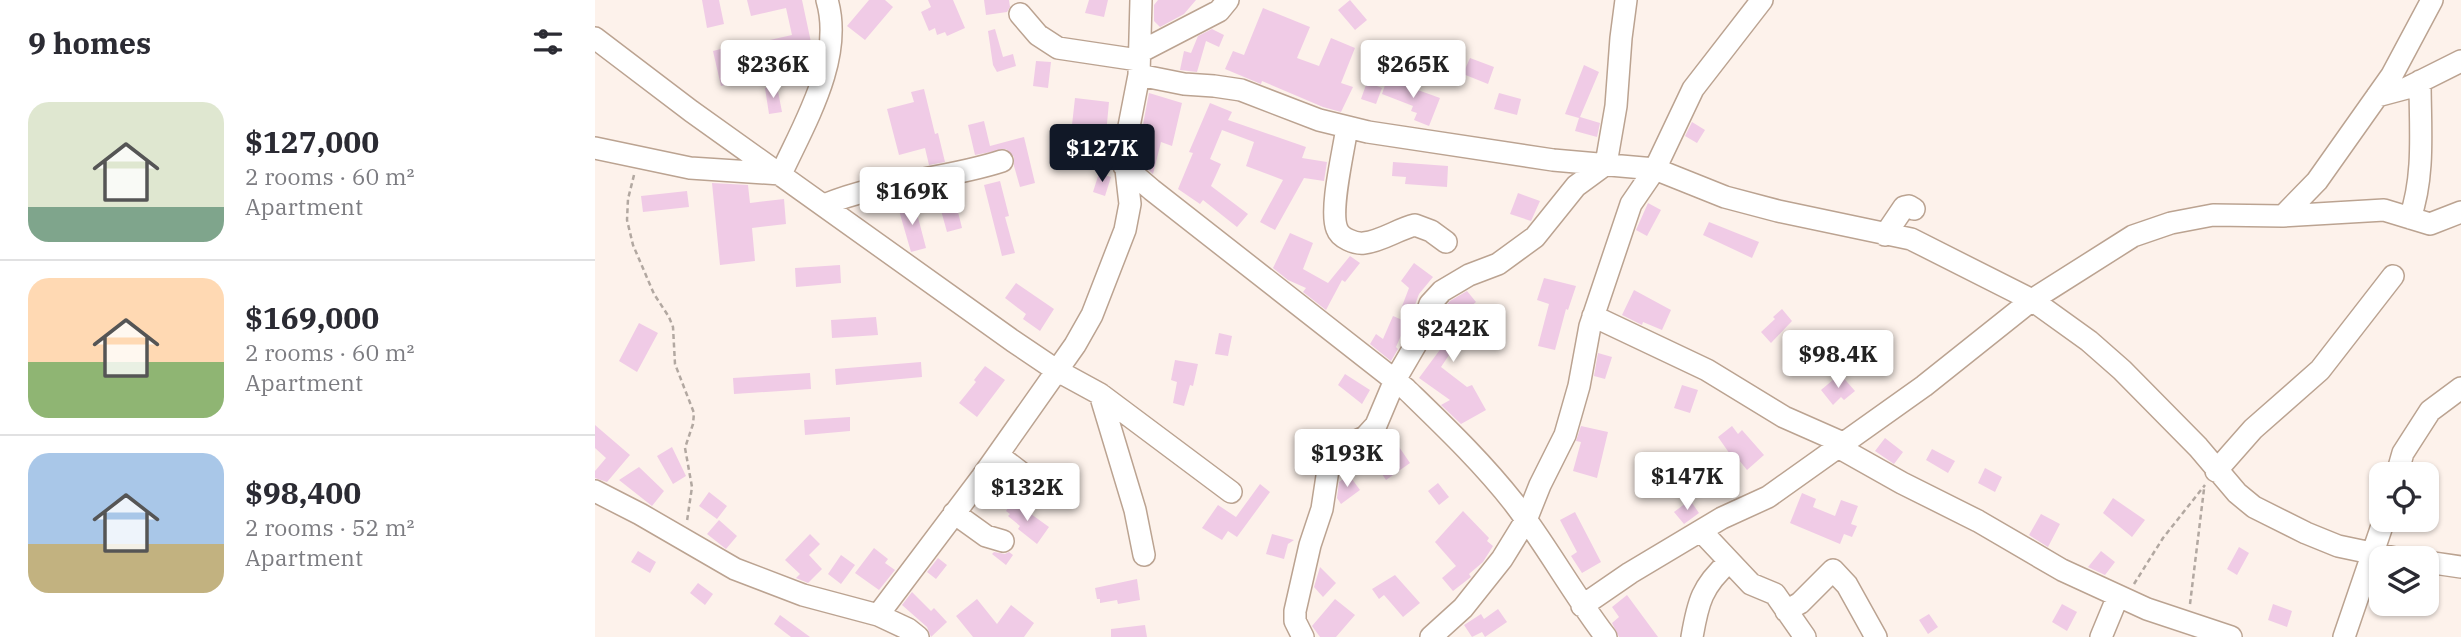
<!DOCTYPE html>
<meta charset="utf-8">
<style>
body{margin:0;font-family:"IBM Plex Serif",serif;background:#f2f2f3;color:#2b2b33;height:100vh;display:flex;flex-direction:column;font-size:26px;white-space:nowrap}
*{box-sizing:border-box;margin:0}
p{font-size:23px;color:#7c7c81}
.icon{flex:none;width:38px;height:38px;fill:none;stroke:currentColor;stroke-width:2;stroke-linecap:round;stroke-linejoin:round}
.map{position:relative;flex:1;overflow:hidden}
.panel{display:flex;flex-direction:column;background:#fff;width:595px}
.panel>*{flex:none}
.controls{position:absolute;left:1774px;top:462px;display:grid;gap:14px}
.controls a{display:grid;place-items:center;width:70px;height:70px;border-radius:14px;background:#fff;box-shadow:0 2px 5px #0004;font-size:35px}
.price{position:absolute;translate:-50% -60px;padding:0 16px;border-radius:7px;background:#fff;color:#222;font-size:23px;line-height:46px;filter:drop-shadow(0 2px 4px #0008)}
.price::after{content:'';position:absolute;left:50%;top:42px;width:21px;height:16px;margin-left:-10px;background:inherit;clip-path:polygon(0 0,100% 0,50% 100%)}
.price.on{background:#111827;color:#fff}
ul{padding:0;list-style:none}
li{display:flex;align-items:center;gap:21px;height:175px;padding:0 28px}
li+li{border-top:2px solid #e1e1e2}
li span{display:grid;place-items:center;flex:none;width:196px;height:140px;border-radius:21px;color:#555}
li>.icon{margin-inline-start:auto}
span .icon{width:84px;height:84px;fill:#fffc;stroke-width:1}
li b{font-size:30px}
h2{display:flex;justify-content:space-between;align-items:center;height:84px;padding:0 28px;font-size:30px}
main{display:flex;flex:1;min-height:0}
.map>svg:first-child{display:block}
.building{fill:#f0cbe6}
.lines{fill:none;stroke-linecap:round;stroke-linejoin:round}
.minor-casing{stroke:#bba391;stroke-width:24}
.path{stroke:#b2a8a1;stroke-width:2.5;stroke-dasharray:5 3.5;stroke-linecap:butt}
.minor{stroke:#fff;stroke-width:21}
</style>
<main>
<section class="panel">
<h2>9 homes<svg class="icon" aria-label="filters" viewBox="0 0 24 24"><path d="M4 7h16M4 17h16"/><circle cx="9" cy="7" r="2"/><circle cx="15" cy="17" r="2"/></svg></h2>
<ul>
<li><span style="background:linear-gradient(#dfe7d0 75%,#7fa58c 0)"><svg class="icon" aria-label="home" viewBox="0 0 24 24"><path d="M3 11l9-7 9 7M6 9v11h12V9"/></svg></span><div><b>$127,000</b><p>2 rooms · 60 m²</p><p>Apartment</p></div></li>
<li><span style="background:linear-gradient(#ffd9b3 60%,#8fb573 0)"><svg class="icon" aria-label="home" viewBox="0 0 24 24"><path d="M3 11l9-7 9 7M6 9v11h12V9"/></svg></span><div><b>$169,000</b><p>2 rooms · 60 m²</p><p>Apartment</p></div></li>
<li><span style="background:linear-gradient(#a9c7e8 65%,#c2b280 0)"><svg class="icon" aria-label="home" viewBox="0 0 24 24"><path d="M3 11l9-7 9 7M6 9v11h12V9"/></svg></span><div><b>$98,400</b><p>2 rooms · 52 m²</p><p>Apartment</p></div></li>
</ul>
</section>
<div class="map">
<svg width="1866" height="637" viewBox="0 0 1866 637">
<rect width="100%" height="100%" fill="#fdf2eb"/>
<path class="building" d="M107,0h17l5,24 -17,4z
M152,0h55l10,47 -37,8 4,18 -15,3 -7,-33 35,-8 -6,-27 -35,8z
M274,0h16l8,7 -28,33 -18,-14z
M333,0h25l12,28 -18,8 -2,-4 -8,3 -2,-7 -6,3 -8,-19 10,-5z
M389,0h25l1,7 -3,5 -21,3z
M494,0h19l-4,17 -19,-4z
M563,0h38l-12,14 -24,13 -6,-6v-16z
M755,0l17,20 -12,10 -17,-20z
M668,8l47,19 -13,31 22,8 12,-28 24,10 -14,35 12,4 -12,25 -18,-5 -61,-26 -1,3 -36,-15 8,-18 11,4z
M400,29l8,28 10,-3 3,12 -19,6 -4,-7 -5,-34z
M617,29l12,6 -5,12 -13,-6 -9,31 -17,-2 4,-19 7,2 7,-17z
M133,47l8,35 -15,4 -8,-35z
M875,58l24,9 -6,17 -25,-10z
M441,61l15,1 -3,26 -15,-2z
M989,65l15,7 -19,45 20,6 -3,14 -22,-6 4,-13 -14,-4z
M792,79l53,19 -11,28 -15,-6 3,-7 -6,-2 2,-5 -31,-12z
M772,82l15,6 -6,16 -15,-5z
M182,86l5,26 -13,2 -4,-26z
M329,89l11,45 3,-1 7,29 -16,3 -4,-17 -26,7 -12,-46 27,-7 -3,-10z
M554,93l33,10 -10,43 -11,-4 -8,32 -12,-11 5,-10 -8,-2z
M904,93l22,6 -4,16 -23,-6z
M480,98l34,4 -4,43 -6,20 -33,-9 9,-30 -3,-1z
M615,103l22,9 -4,8 78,27 -4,11 25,4 -3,19 -20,-3 -29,52 -15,-8 23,-42 -37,-14 8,-24 -32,-12 -12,29 11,5 -10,22 37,28 -11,13 -34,-27 -3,4 -22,-15 15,-36 -4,-1z
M389,121l6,25 34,-9 11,46 -15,4 -6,-21v-9l-8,-8 -31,6 -7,-30z
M1097,122l13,8 -8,13 -12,-7z
M798,162l55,4 -1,21 -42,-3 1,-7 -14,-1z
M504,173l12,4 -6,19 -12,-4z
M405,181l9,35 -4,1 10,36 -13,3 -18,-71z
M117,183l36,2 2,18 34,-4 2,25 -34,4 3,33 -35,4z
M92,191l2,16 -46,5 -2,-16z
M358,192l9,36 -15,4 -10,-36z
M923,193l22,8 -9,20 -21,-7z
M319,202l12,46 -15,4 -13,-45z
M1053,203l13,7 -14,26 -11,-6z
M1114,222l50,20 -7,16 -49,-23z
M695,233l23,10 -10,26 25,14 22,-27 10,7 -15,19 -3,-2 -16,30 -23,-18 3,-4 -18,-8 -15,-12z
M819,263l19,14 -14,17 -7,19 -11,-4 8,-21 -8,-7z
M245,265l1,18 -45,4 -1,-19z
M949,278l32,8 -8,24 -2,-1 -11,41 -17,-4 11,-42 -12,-4z
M421,283l38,26 -14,22 -17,-12 3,-5 -21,-16z
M1039,290l37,20 -9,20 -19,-8 -1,3 -20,-10z
M872,291l9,11 -22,18 13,8 -26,39 26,20 5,-2 14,25 -25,14 -20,-19 9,-5 -31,-22 23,-31 -8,-6 9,-15 -5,-5 3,-10 9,-10z
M1187,309l10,12 -21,22 -10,-11 14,-13 -2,-2z
M798,316l14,6 -11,25 2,2 -7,12 -21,-17 6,-10 7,5z
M281,317l2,18 -46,3 -1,-18z
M44,323l19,10 -21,39 -18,-11z
M624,333l13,3 -4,20 -13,-2z
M1263,339l26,23 -12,14 -27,-24z
M1003,353l14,4 -7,22 -11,-3z
M580,360l23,4 -5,22 -3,-1 -6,21 -11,-3 4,-21 -6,-2z
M326,362l1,15 -86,8 -1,-16z
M390,366l20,14 -28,37 -18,-14 17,-21 -2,-2z
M215,373l1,16 -77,5 -1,-16z
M750,374l25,16 -8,14 -24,-19z
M1245,374l15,17 -11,9 -3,-3 -8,8 -12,-15z
M1087,385l16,5 -8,23 -16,-5z
M255,417v14l-45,4 -1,-15z
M0,425l35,30 -23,27 -12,-4v-7l11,-13 -11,-10z
M986,426l27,6 -11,46 -24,-7 8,-29 -5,-1z
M1137,426l6,8 4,-4 22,25 -17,15 -12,-15 -3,2 -14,-20z
M1290,438l18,14 -9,12 -19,-13z
M802,444l13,19 -24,17 -15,-22 13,-9 2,3z
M77,447l14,29 -13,8 -16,-28z
M1337,449l23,12 -7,12 -22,-13z
M44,467l25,24 -12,15 -33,-26z
M1390,468l17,9 -7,15 -17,-9z
M754,475l11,15 -19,14 -4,-6 2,-16z
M843,483l11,14 -10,8 -11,-14z
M665,484l10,8 -33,45 -9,-6 -6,9 -20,-12 16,-23 18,12z
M114,492l18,14 -10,13 -18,-13z
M1207,493l14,6 -3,8 22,9 6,-16 17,6 -7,18 6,2 -5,11 -8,-3 -4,10 -50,-21z
M1518,498l32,22 -13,17 -29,-24z
M1095,500l9,13 -15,11 -10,-12z
M418,501l36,26 -12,17 -19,-15 2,-3 -12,-10 2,-2 -4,-3z
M868,511l26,27 -2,3 6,5 -10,16 -14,12 2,3 -18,14 -11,-13 14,-12 -21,-24z
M980,512l26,50 -19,11 -11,-17 6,-4 -17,-32z
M1446,514l19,10 -12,23 -19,-12z
M124,520l18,16 -11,13 -19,-15z
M215,534l10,10 -11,11 13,14 -14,14 -12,-5 4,-4 -15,-14z
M677,534l22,6 -6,4 -4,15 -18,-5z
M1644,547l10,6 -12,22 -10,-6z
M279,548l14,11 -3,4 10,7 -16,20 -24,-17z
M43,551l18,11 -6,11 -19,-11z
M1506,551l14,11 -10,13 -17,-8z
M399,552l11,2 4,-2 4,3 -7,10 -14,-11z
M246,555l14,10 -14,19 -13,-10z
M343,558l9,7 -11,14 -9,-7z
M725,567l16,16 -13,14 -9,-10z
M800,575l25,28 -17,14 -19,-22 -5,4 -7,-10z
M542,579l3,21 -22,4 -1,-4 -17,3v-4h-3l-2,-11z
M103,583l15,11 -8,11 -15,-12z
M317,592l19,19 3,-3 13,14 -16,15 -4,-10 -25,-22z
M1032,595l31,42h-39l-7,-14 7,-6 -7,-10z
M382,599l20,25 14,-19 23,18 -10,14h-51l-17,-21z
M740,599l20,16 -19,22h-16l-8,-11z
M1467,604l15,8 -10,19 -15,-9z
M1678,604l19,7 -5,16 -19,-7z
M903,609l9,13 -22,15 -3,-5 -10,5 -8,-12 17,-11 3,5z
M1334,614l9,13 -10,7 -9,-14z
M185,615l30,22h-19l-17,-13z
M550,625l2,12h-36v-8z"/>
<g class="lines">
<g class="minor-casing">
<path id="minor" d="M425,14l18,21 20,13 80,12
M0,38l96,73 322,230 43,29 44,24 131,98
M543,53l81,-42 9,-11
M544,75l45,9 30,2 27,4 78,30 49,12 185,28 102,9 70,28 53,14 133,28 121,61 57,41 33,29 76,77 39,46 17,14 52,26 32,13 57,12
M1782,96l30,-8 54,-27
M752,127c-3,23 -18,83 -10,102 3,9 18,15 27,14 18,-2 34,-14 51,-18l16,6 15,11
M0,148l95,20 91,6c24,-52 63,-116 46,-174
M529,166l28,24 254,199c37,36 76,73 108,114 33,43 59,91 92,134
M229,205c57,-24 120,-25 178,-44
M1688,216l34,-35 75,-106 40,-75
M1815,218c15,-43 10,-91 10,-137
M1290,235l19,-28 5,-1 5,3
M998,316l114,54 77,47 59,26
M505,394l35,116 9,45
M1243,447l64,36 76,38 84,49 85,39 84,28
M403,455l52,40
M1621,471l37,-42 67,-59 73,-94
M1802,474l6,-21 27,-42 31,-23
M0,491l45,23 95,55 68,26 75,20 30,14 10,8
M359,513l32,23 17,5
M1106,531l50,53 24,10 30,43
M1832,562l34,5
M987,606l48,-33 92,-55 46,-21 156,-111 108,-86 101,-64 38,-13 42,-8 70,1 101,-6 46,14 31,-12
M1191,611l14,-8 33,-33 14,15 29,52
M283,615l104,-138 93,-132 17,-30 33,-85 5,-26 -6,-52 15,-77 2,-75
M708,637l-8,-16v-10l15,-66 12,-36 7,-46 8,-13 28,-13 11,-12 19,-45 21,-36 14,-40 12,-13 27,-16 29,-11 37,-27 41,-51 30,-22 10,-58 5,-68 5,-38
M836,637l32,-29 39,-49 24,-39 14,-35 25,-50 14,-49 11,-60 41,-122 24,-35 38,-80 69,-89
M1097,637c6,-35 10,-51 37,-75
M1506,637l17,-41
M1749,637l40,-117"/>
</g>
<path class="path" d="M39,175l-6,24 -1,21 6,25 21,49 15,23 4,10 2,37 19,49 -1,11 -8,24 7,39 -5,34
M1539,584l29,-46 42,-53
M1595,604l14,-115"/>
<use href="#minor" class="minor"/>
</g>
</svg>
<div class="controls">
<a><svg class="icon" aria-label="locate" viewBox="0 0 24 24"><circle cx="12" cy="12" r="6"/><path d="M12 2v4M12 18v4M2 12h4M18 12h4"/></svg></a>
<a><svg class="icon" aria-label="layers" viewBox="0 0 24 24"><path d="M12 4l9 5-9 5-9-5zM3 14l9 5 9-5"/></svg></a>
</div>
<b class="price" style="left:178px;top:100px">$236K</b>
<b class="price" style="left:818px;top:100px">$265K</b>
<b class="price on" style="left:507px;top:184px">$127K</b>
<b class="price" style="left:317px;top:227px">$169K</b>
<b class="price" style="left:858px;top:364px">$242K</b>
<b class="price" style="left:1243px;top:390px">$98.4K</b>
<b class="price" style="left:752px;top:489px">$193K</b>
<b class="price" style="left:1092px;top:512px">$147K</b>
<b class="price" style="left:432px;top:523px">$132K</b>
</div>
</main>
